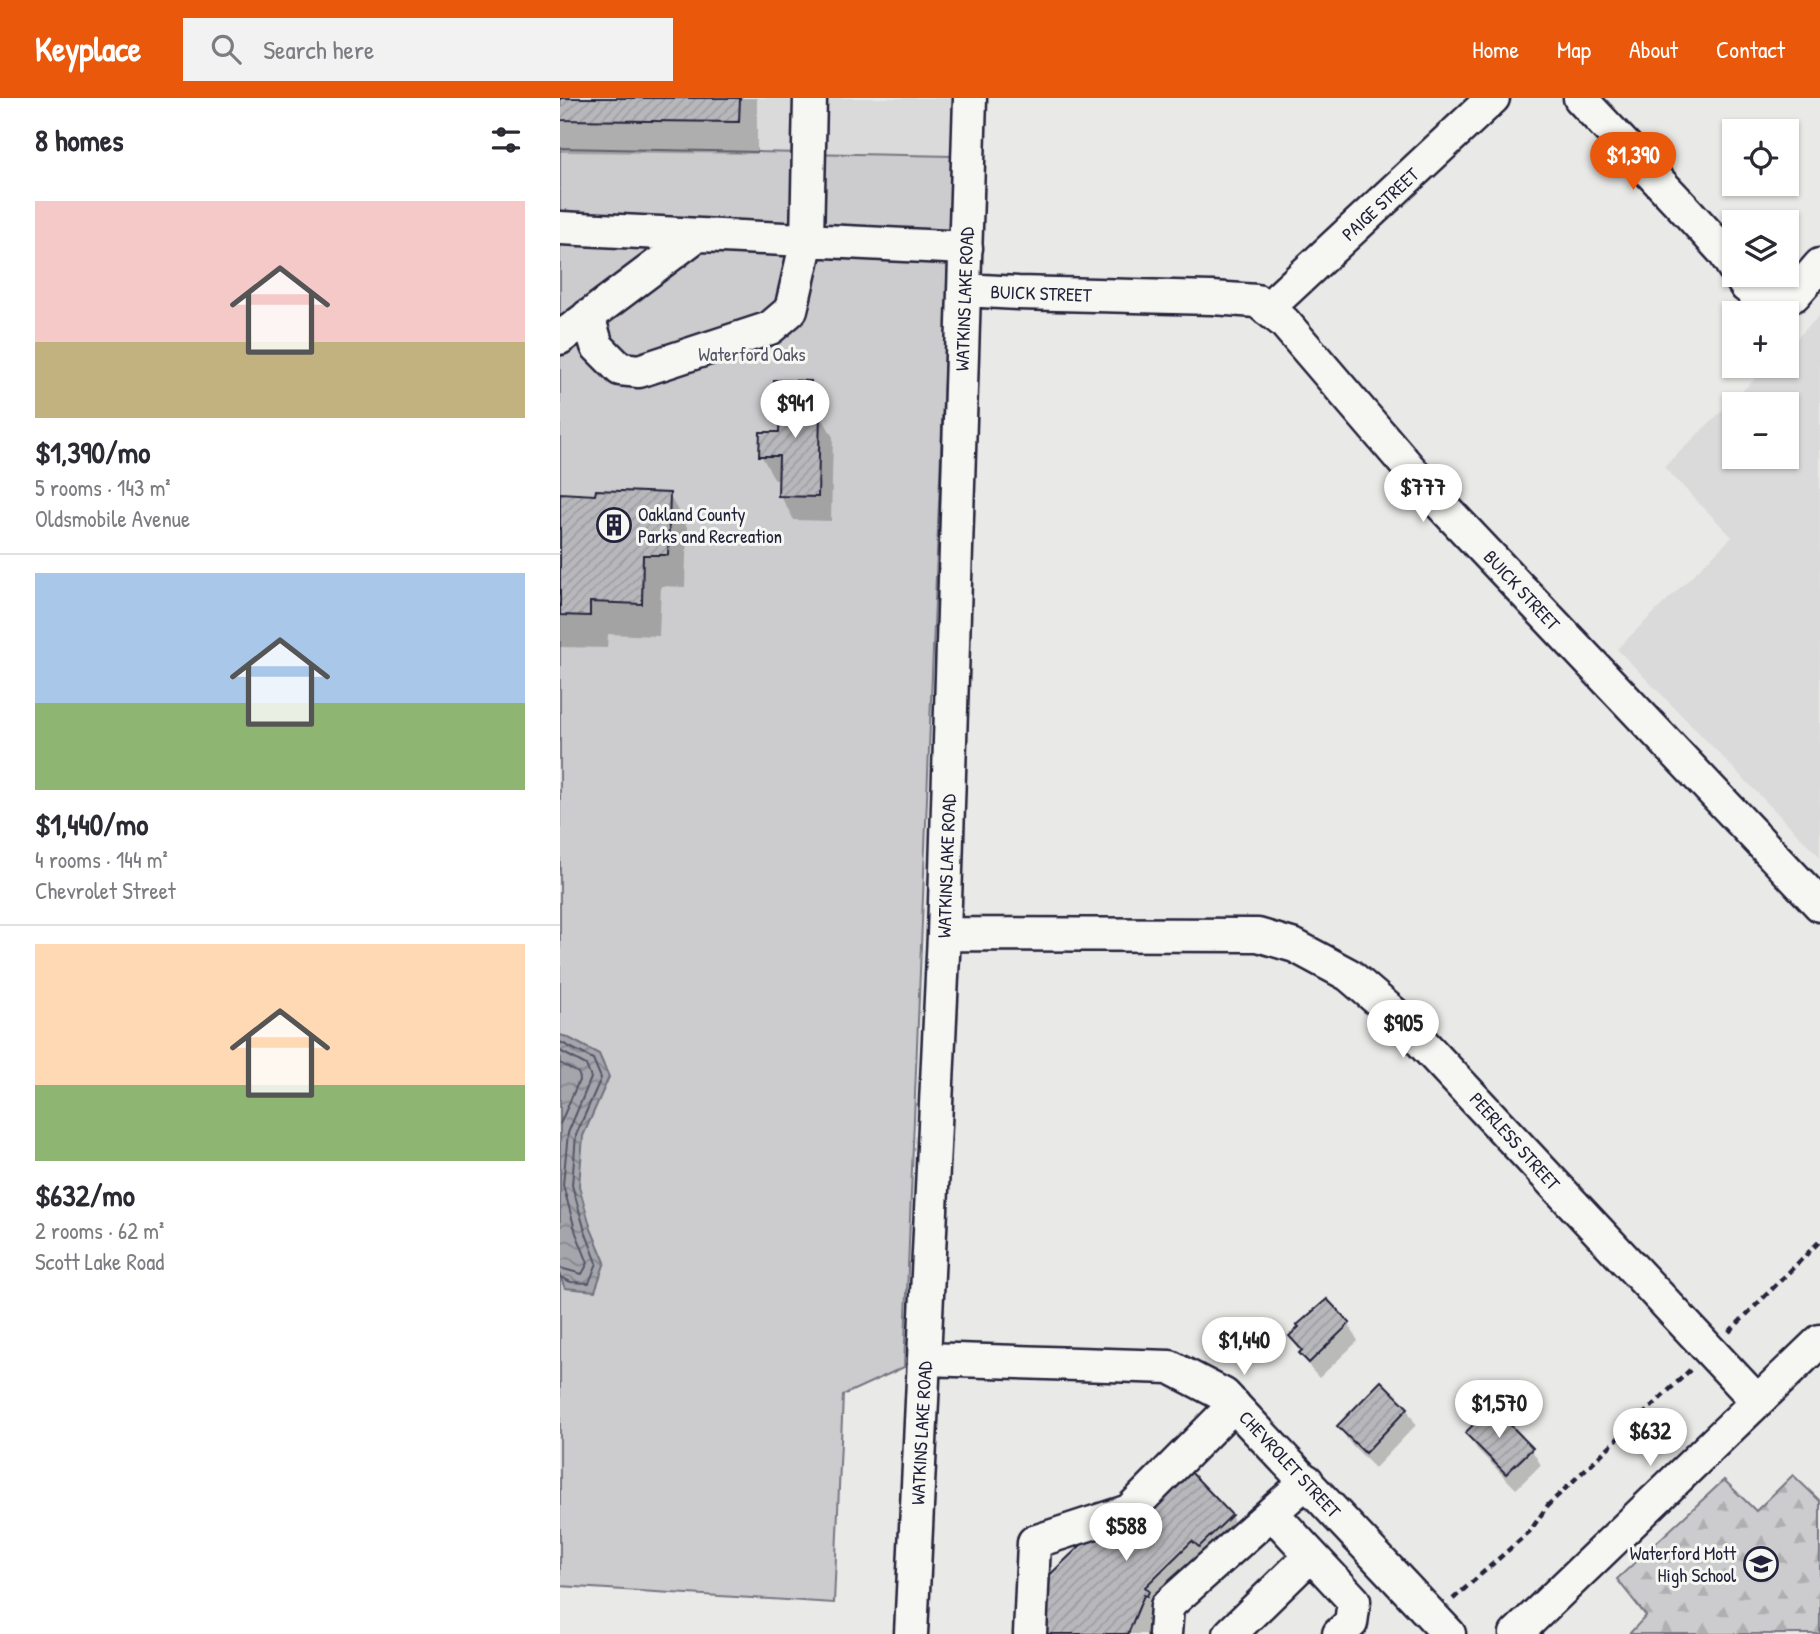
<!DOCTYPE html>
<meta charset="utf-8">
<style>
body{margin:0;font-family:"Patrick Hand",sans-serif;background:#f2f2f3;color:#2b2b33;height:100vh;display:flex;flex-direction:column;font-size:26px;white-space:nowrap}
*{box-sizing:border-box;margin:0}
p{font-size:23px;color:#7c7c81}
.icon{flex:none;width:38px;height:38px;fill:none;stroke:currentColor;stroke-width:2;stroke-linecap:round;stroke-linejoin:round}
.map{position:relative;flex:1;overflow:hidden}
.drawer{display:flex;flex-direction:column;background:#fff;width:560px}
.drawer>*{flex:none}
.fabs{position:absolute;left:1162px;top:21px;display:grid;gap:14px}
.fabs a{display:grid;place-items:center;width:77px;height:77px;border-radius:0px;background:#fff;box-shadow:0 2px 5px #0004;font-size:35px}
.price{position:absolute;translate:-50% -60px;padding:0 16px;border-radius:24px;background:#fff;color:#222;font-size:23px;line-height:46px;filter:drop-shadow(0 2px 4px #0008)}
.price::after{content:'';position:absolute;left:50%;top:42px;width:21px;height:16px;margin-left:-10px;background:inherit;clip-path:polygon(0 0,100% 0,50% 100%)}
.price.on{background:#ea580c;color:#fff}
ul{padding:0;list-style:none}
li{display:grid;align-content:center;gap:14px;height:371px;padding:0 35px}
li+li{border-top:2px solid #e1e1e2}
li span{display:grid;place-items:center;height:217px;border-radius:0px;color:#555}
li>.icon{margin-inline-start:auto}
span .icon{width:126px;height:126px;fill:#fffc;stroke-width:1}
li b{font-size:30px}
h2{display:flex;justify-content:space-between;align-items:center;height:84px;padding:0 35px;font-size:30px}
header{display:flex;align-items:center;gap:42px;box-sizing:border-box;height:98px;padding:0 35px;background:#ea580c;color:#fff}
header strong{font-size:33px}
nav{display:flex;gap:38px;margin-inline-start:auto;font-size:24px}
.search{width:490px;height:63px;background:#f2f2f3;display:flex;align-items:center;gap:18px;box-sizing:border-box;padding:0 24px;border-radius:0px;color:#7c7c81;font-size:26px}
main{display:flex;flex:1;min-height:0}
.map>svg:first-child{display:block}
.built{fill:#dadada;fill-rule:evenodd}
.forest{fill:url(#forest-firs);stroke:#777784;stroke-width:2}
.park{fill:#ccccce;stroke:#777784;stroke-width:2}
.water{fill:url(#water-waves);stroke:#71717f;stroke-width:2}
.shadow{fill:#0003}
.lines{fill:none;stroke-linecap:round;stroke-linejoin:round}
.shore{stroke:#565668;stroke-width:2}
.building{fill:url(#building-hatch);stroke:#22223b;stroke-width:2}
.minor-casing{stroke:#22223b;stroke-width:37}
.path{stroke:#22223b;stroke-width:4.5;stroke-dasharray:7 5;stroke-linecap:butt}
.minor{stroke:#f6f6f2;stroke-width:32}
.labels{text-anchor:middle;stroke-width:6;stroke-linejoin:round;paint-order:stroke}
.street-label{font-size:19px;fill:#22223b;stroke:#f6f6f2}
.park-label{font-size:19px;fill:#555567;stroke:#f6f6f2}
.poi-label{font-size:19px;fill:#22223b;stroke:#f6f6f2;text-anchor:start}
</style>
<header>
<strong>Keyplace</strong>
<div class="search"><svg class="icon" aria-label="search" viewBox="0 0 24 24"><circle cx="10" cy="10" r="6"/><path d="M15 15l6 6"/></svg>Search here</div>
<nav><a>Home</a><a>Map</a><a>About</a><a>Contact</a></nav>
</header>
<main>
<section class="drawer">
<h2>8 homes<svg class="icon" aria-label="filters" viewBox="0 0 24 24"><path d="M4 7h16M4 17h16"/><circle cx="9" cy="7" r="2"/><circle cx="15" cy="17" r="2"/></svg></h2>
<ul>
<li><span style="background:linear-gradient(#f6c9c9 65%,#c2b280 0)"><svg class="icon" aria-label="home" viewBox="0 0 24 24"><path d="M3 11l9-7 9 7M6 9v11h12V9"/></svg></span><div><b>$1,390/mo</b><p>5 rooms · 143 m²</p><p>Oldsmobile Avenue</p></div></li>
<li><span style="background:linear-gradient(#a9c7e8 60%,#8fb573 0)"><svg class="icon" aria-label="home" viewBox="0 0 24 24"><path d="M3 11l9-7 9 7M6 9v11h12V9"/></svg></span><div><b>$1,440/mo</b><p>4 rooms · 144 m²</p><p>Chevrolet Street</p></div></li>
<li><span style="background:linear-gradient(#ffd9b3 65%,#8fb573 0)"><svg class="icon" aria-label="home" viewBox="0 0 24 24"><path d="M3 11l9-7 9 7M6 9v11h12V9"/></svg></span><div><b>$632/mo</b><p>2 rooms · 62 m²</p><p>Scott Lake Road</p></div></li>
</ul>
</section>
<div class="map">
<svg width="1260" height="1536" viewBox="0 0 1260 1536">
<defs>
<pattern id="forest-firs" width="22" height="20" patternUnits="userSpaceOnUse" patternTransform="scale(1.75)"><rect width="22" height="20" fill="#ccccce"/><path d="M5 1l3.5 6h-7zM16 11l3.5 6h-7z" fill="#afafb2"/></pattern>
<pattern id="water-waves" width="16" height="10" patternUnits="userSpaceOnUse" patternTransform="scale(1.75)"><rect width="16" height="10" fill="#a5a5ac"/><path d="M0 5q4-4 8 0t8 0" fill="none" stroke="#86868d"/></pattern>
<pattern id="building-hatch" width="6" height="6" patternUnits="userSpaceOnUse" patternTransform="scale(1.75)"><rect width="6" height="6" fill="#b8b8bc"/><path d="M-1 1l2-2M0 6l6-6M5 7l2-2" fill="none" stroke="#9e9ea2"/></pattern>
</defs>
<rect width="100%" height="100%" fill="#e9e9e7"/>
<filter id="ink" filterUnits="userSpaceOnUse"><feTurbulence type="fractalNoise" baseFrequency=".0143" numOctaves="2"/><feDisplacementMap in="SourceGraphic" scale="14" xChannelSelector="R" yChannelSelector="G"/><feConvolveMatrix kernelMatrix="1 2 1 2 8 2 1 2 1" color-interpolation-filters="sRGB"/></filter>
<g filter="url(#ink)">
<path class="built" d="M0,0h394l-1,58 -393,-8z
M1260,217v542l-203,-208 115,-112 -68,-70 104,-101h19v-18zM1174,306h53v53h-53z"/>
<path class="forest" d="M1233,1377l27,26v133h-191l17,-18 -29,-37 107,-99 32,31z"/>
<path class="park" d="M0,50l393,8 -49,1211 -61,28 -9,208 -274,-17z"/>
<path class="water" d="M0,937l7,2 32,17 10,23 -26,59 -4,50 12,43 14,33 -10,29 -30,-3 -5,-12z"/>
<path class="shadow" d="M0,0h197v56l-197,-2z
M250,285l14,25v13l9,16 -2,84 -37,-1 -14,-25v-15h-5l-14,-25 20,-21v-13l-6,-11z
M0,397h109l18,32 -2,60 -24,-1 -2,50 -51,-2 -1,14 -47,-1z
M767,1204l22,23 9,16 -39,37 -8,-9 -20,-32z
M847,1311l9,16 -41,43 -26,-26 -10,-16z
M907,1335l64,16 10,16 -25,24 -39,-40z
M671,1418l18,32 -90,86h-121l79,-94z"/>
<g class="lines">
<path class="shore" d="M0,944l33,17 8,19 -25,57 -4,50 13,46 12,32 -8,20 -18,-1 -11,-5
M0,953l26,14 5,13 -23,55 -5,52 13,48 12,30 -6,11 -22,-6
M0,965l18,10 2,5 -20,46"/>
</g>
<path class="building" d="M0,0h180l-1,24 -179,-2z
M214,282l37,1 -1,29 10,1 -2,86 -40,-1 1,-40h-20l1,-24h19l1,-22h-7z
M36,392l74,3 -2,62h-25l-1,49 -52,-2v14l-30,-1v-122l35,2z
M767,1201l23,24 -41,40 -10,-10 3,-3 -13,-14 10,-9 -2,-2z
M821,1283l27,27 -43,45 -28,-27z
M932,1308l41,42 -27,26 -41,-41z
M628,1371l44,46 -33,32 -7,-6 -47,46 4,4 -2,5 -3,-1 -16,39h-91l2,-49 65,-62 14,14z"/>
<g class="lines">
<g class="minor-casing">
<path id="minor" d="M1020,0l102,108 42,46 10,16
M0,130l406,20
M1179,177l7,11 26,19 22,-10 26,-30
M404,192l54,3 194,5 45,3 27,21 149,174 387,409
M707,211l226,-211
M28,218l9,30 23,23 19,2 131,-43 21,-18 16,-70 3,-142
M0,240l137,-103
M384,836l314,1 37,11 54,29 50,43 358,383
M365,1261l245,8 54,28 225,239
M712,1415l82,88 -3,22 -12,11
M351,1536l33,-700 26,-836
M470,1536l4,-92 95,-31 105,-106
M605,1536l2,-28 140,-125
M670,1536l81,-79
M956,1536l304,-293"/>
</g>
<path class="path" d="M1169,1234l91,-91
M893,1501l77,-68 18,-26 142,-135"/>
<use href="#minor" class="minor"/>
</g>
</g>
<defs>
<g id="building-ring" transform="scale(1.75)"><circle r="9.5" fill="#f6f6f2" stroke="#22223b" stroke-width="1.5"/><path d="M-4-6H4V6H1V3H-1V6H-4ZM-2.5-4.3h1.7v1.8h-1.7ZM.8-4.3h1.7v1.8H.8ZM-2.5-1h1.7V.8h-1.7ZM.8-1h1.7V.8H.8Z" fill="#22223b"/></g>
<g id="school-ring" transform="scale(1.75)"><circle r="9.5" fill="#f6f6f2" stroke="#22223b" stroke-width="1.5"/><path d="M0-5L7-2L0 1L-7-2ZM-4 1L0 2.5L4 1V4Q0 6-4 4Z" fill="#22223b"/></g>
</defs>
<g fill-rule="evenodd">
<use href="#building-ring" x="54" y="427"/>
<use href="#school-ring" x="1201" y="1466"/>
</g>
<g class="labels">
<g class="street-label">
<text transform="translate(820 106) rotate(-43)" y="7">PAIGE STREET</text>
<text transform="translate(481 195) rotate(2)" y="7">BUICK STREET</text>
<text transform="translate(404 201) rotate(-88)" y="7">WATKINS LAKE ROAD</text>
<text transform="translate(962 492) rotate(47)" y="7">BUICK STREET</text>
<text transform="translate(386 768) rotate(-88)" y="7">WATKINS LAKE ROAD</text>
<text transform="translate(955 1043) rotate(48)" y="7">PEERLESS STREET</text>
<text transform="translate(361 1335) rotate(-87)" y="7">WATKINS LAKE ROAD</text>
<text transform="translate(730 1366) rotate(47)" y="7">CHEVROLET STREET</text>
</g>
<g class="park-label">
<text x="192" y="263">Waterford Oaks</text>
</g>
<g class="poi-label">
<text x="78" y="423">Oakland County<tspan x="78" dy="22">Parks and Recreation</tspan></text>
<text x="1176" y="1462" text-anchor="end">Waterford Mott<tspan x="1176" dy="22">High School</tspan></text>
</g>
</g>
</svg>
<div class="fabs">
<a><svg class="icon" aria-label="locate" viewBox="0 0 24 24"><circle cx="12" cy="12" r="6"/><path d="M12 2v4M12 18v4M2 12h4M18 12h4"/></svg></a>
<a><svg class="icon" aria-label="layers" viewBox="0 0 24 24"><path d="M12 4l9 5-9 5-9-5zM3 14l9 5 9-5"/></svg></a>
<a>+</a>
<a>−</a>
</div>
<b class="price on" style="left:1073px;top:94px">$1,390</b>
<b class="price" style="left:235px;top:342px">$941</b>
<b class="price" style="left:863px;top:426px">$777</b>
<b class="price" style="left:843px;top:962px">$905</b>
<b class="price" style="left:684px;top:1279px">$1,440</b>
<b class="price" style="left:939px;top:1342px">$1,570</b>
<b class="price" style="left:1090px;top:1370px">$632</b>
<b class="price" style="left:566px;top:1465px">$588</b>
</div>
</main>
